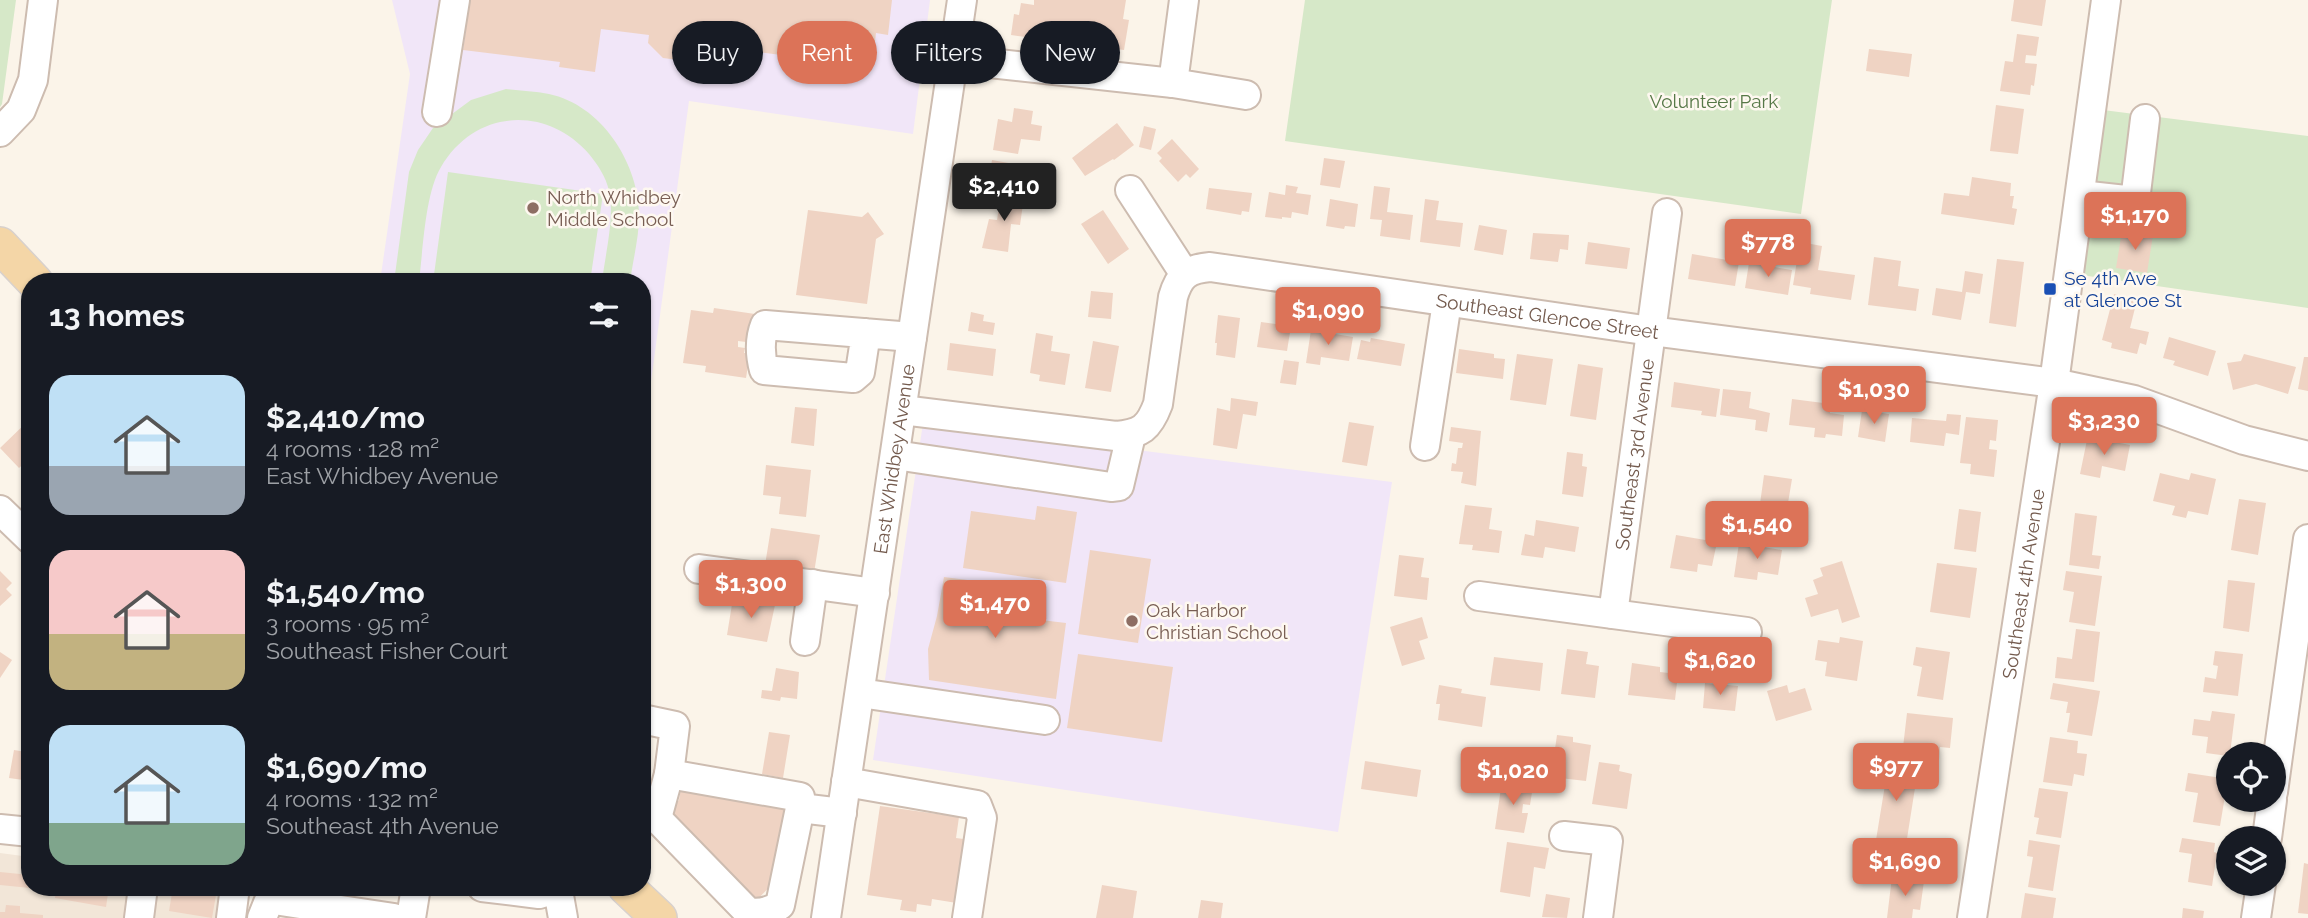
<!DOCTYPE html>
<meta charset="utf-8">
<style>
body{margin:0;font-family:Raleway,sans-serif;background:#20242c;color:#f1f3f6;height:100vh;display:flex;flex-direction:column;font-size:26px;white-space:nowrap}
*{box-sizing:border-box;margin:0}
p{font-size:23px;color:#9ea1a6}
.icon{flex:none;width:38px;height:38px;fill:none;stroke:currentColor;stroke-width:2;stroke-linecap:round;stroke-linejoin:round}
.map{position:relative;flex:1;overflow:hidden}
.side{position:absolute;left:21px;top:273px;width:630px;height:623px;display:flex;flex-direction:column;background:#171b24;border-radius:28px;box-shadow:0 2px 5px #0004}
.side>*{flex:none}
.hud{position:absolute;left:672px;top:21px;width:665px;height:63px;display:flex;gap:14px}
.buttons{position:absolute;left:2216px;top:742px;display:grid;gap:14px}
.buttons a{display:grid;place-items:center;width:70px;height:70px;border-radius:50%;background:#171b24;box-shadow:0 2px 5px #0004;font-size:35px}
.price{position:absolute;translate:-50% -60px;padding:0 16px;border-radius:7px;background:#dc7358;color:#fff;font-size:23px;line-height:46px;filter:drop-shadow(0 2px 4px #0008)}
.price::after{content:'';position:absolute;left:50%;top:42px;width:21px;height:16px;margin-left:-10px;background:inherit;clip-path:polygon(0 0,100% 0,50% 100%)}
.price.selected{background:#222;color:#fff}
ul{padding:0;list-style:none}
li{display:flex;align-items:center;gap:21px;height:175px;padding:0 28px}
li span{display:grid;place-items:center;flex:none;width:196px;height:140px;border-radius:21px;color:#555}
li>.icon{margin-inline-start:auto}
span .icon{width:84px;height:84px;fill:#fffc;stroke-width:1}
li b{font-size:30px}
h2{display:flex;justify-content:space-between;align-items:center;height:84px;padding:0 28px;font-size:30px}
.chip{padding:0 24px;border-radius:32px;background:#171b24;box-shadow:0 2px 5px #0004;font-size:24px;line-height:63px}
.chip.selected{background:#dc7358;color:#fff}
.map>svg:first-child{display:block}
.residential{fill:#f2e6d8}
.education{fill:#f1e6f8}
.green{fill:#d6e8c8}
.building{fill:#efd3c3}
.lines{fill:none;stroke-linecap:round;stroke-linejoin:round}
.minor-casing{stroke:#cdbcb0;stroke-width:32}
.major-casing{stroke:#d8d1cd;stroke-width:38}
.minor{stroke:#fff;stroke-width:28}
.major{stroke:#f4d6a7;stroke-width:35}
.education-dot{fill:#8d6e63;stroke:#fef8f0;stroke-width:2.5}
.transit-dot{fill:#1a4fb4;stroke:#fef8f0;stroke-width:2.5}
.labels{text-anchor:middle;stroke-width:5;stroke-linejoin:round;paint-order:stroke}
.park-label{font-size:19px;fill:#567847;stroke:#fef8f0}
.education-label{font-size:19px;fill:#785e54;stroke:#fef8f0;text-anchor:start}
.transit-label{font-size:19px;fill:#164399;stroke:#fef8f0;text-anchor:start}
.street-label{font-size:19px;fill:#745b4e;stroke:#fef8f0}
</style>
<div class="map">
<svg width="2308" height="918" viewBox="0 0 2308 918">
<rect width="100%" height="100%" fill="#fbf4e9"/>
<path class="residential" d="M0,853l30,4v30h200l-4,31h-226z"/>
<path class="education" d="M392,0h538l-17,134 -224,-33 -47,347v-166h-262l30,-208z
M923,423l469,59 -54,350 -465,-72z"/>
<path class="green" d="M0,0h16l-14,104 -2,3z
M1305,0h527l-31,214 -516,-73z
M506,89c14,2 29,2 43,5 52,11 88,67 90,117 1,23 -6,48 -9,71h-28c3,-27 13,-65 7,-91 -3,-14 -11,-26 -20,-37 -43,-49 -114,-45 -148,13 -16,26 -18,83 -22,115h-25l15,-110 9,-22 15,-22 38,-28z
M2103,110l205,26v172l-227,-33z
M448,172l155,22 -13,88h-157z"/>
<path class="building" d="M470,0h422l-4,35 -12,-2 -4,34 -153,-20 -2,18 -54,-7 -15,-15 1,-8 -48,-6 -6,43 -36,-5 1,-5 -97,-12z
M1034,0h92l-3,19 6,1 -5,30 -113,-15 3,-21 5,1 2,-12 13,2z
M2014,0h32l-4,26 -31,-5z
M2017,34l22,3 -3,19 -10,-1 -1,8 12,1 -3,22 -3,-1 -1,10 -30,-4 5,-30 8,1z
M1869,49l43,5 -3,23 -43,-6z
M1996,105l28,4 -6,45 -28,-3z
M1014,108l19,3 -2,13 11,2 -2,15 -19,-2 -3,15 -25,-4 5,-31 14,3z
M1117,123l17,22 -20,15 -1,-1 -28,17 -13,-18z
M1144,126l12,3 -5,21 -12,-3z
M1172,139l27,30 -9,9 -4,-4 -8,8 -19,-21 3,-3 -5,-5z
M1324,158l21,3 -5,27 -20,-3z
M992,160l22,4 -4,23 -22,-3z
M1972,177l39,6 -1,13h4l-2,12 5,1 -3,16 -73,-11 3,-21 25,3z
M1286,185l12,2 -2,6 15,2 -3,20 -16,-3 -1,6 -9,-1v2l-17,-2 4,-25 16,3z
M1374,186l16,2 -3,24 26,3 -3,25 -30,-4 2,-16 -12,-1z
M1209,188l43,5 -3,19 -7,-1 -1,4 -35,-6z
M1001,194l23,3 -4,28 -9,-1 -3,28 -26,-4 7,-29 8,1z
M1330,199l28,5 -3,23 -10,-1 -1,3 -18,-3z
M1425,199l14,2 -3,19 27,3 -3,24 -40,-5z
M808,210l54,7 6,-5 16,22 -8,5 -9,65 -71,-9z
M1103,210l26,39 -21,15 -27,-40z
M1479,225l28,5 -4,25 -29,-5z
M2122,231l31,4 -6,38 -31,-5z
M1533,233l36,2 -1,15 -8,-1 -2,13 -28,-3z
M1588,242l42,6 -3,21 -42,-5z
M1800,242l22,4 -4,24 37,5 -4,25 -41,-6 1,-6 -18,-3z
M1692,254l47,8 -4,24 -47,-7z
M1874,257l27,4 -3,25 21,3 -3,22 -48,-6z
M1997,259l27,3 -8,65 -27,-4z
M1749,263l43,7 -4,25 -43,-7z
M1965,271l18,3 -3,20 -14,-2 -5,28 -29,-5 4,-27 26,4z
M1091,291l22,2 -2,26 -23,-2z
M2114,294l23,6 -7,28 19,4 -3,13 -6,-2 -3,11 -26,-6 1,-5 -10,-3z
M714,308l41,6 -5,21h-3l-1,7 -8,-1v6l7,1 -1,5h6l-4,25 -41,-6 1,-6 -23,-3 8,-53 22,3z
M971,312l13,3 -1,6 12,2 -2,12 -25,-4z
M1218,315l22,3 -5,40 -19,-3 1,-12h-2z
M1261,322l30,4 -4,25 -30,-4z
M1311,330l42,7 -4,24 -28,-4 -1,8 -14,-2z
M1036,333l17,3 -2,15 19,3 -5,31 -26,-4 1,-6 -10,-2z
M2169,337l47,14 -8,25 -35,-11 2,-4 -12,-3z
M1371,338l34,6 -4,22 -44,-7 4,-19 9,2z
M1093,341l26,5 -8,46 -26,-4z
M950,343l46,6 -3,27 -46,-6z
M1459,349l35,5v4l11,1 -2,20 -47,-6z
M1517,354l36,5 -7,46 -36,-5z
M2244,354l52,13 -8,27 -32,-10 -23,6 -6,-27 14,-2z
M2304,357h4v34l-10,-2z
M1284,360l15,2 -3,23 -16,-2z
M1578,364l25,4 -7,52 -26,-4z
M1674,382l46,7 -4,28 -15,-2 1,-4 -31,-4z
M1723,389l28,3 -2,16 21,5 -3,19 -12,-2 1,-10 -36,-5z
M1231,398l27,4 -2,14 -13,-2 -6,35 -24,-4 4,-37 13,3z
M1792,399l39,5 -1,9 14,2 -2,21 -16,-2 -1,4 -11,-1 1,-9 -26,-3z
M795,407l22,2 -3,37 -23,-3z
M1862,410l27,4 -4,28 -27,-5z
M1947,414l14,1 -2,20 -13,-2 -2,13 -34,-4 2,-24 34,3z
M1966,417l32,3 -2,21 -6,-1 -1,9 8,1 -3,27 -24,-3 1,-10 -11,-1z
M30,419v39l-11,10 -19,-20z
M1349,422l25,4 -7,40 -25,-4z
M1451,427l30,4 -5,55 -15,-3 2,-11 -12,-1 1,-8 4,1 2,-16h4l1,-5 -14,-2z
M2100,439l30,6 -5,26 -23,-5 -2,12 -20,-4 7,-34 12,2z
M1567,452l16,2 -1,12 5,1 -4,30 -21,-3z
M766,465l45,5 -5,47 -27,-3 2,-17 -18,-2z
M2160,473l29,7 2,-7 25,6 -8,36 -20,-4 -2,7 -14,-3 3,-9 -22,-5z
M1764,475l28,4 -6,36 -27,-4z
M2239,499l27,4 -8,52 -27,-5z
M1465,505l27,3 -3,21 13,2 -3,22 -27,-3 1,-5 -14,-1z
M1037,506l40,6 -11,71 -103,-15 8,-57 64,9z
M1959,509l22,3 -5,40 -22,-3z
M2075,513l22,3 -5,39 9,1 -2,13 -30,-4z
M1536,520l43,7 -4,25 -30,-5 -2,11 -22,-3 4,-21 9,2z
M771,528l49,7 -6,38 -49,-8z
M1676,535l41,7 -5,24 -14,-2 -1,8 -27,-4z
M1739,543l43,7 -4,25 -20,-3 -1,8 -23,-3z
M1090,550l61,9 -13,84 -60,-9z
M1399,555l25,3 -3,19 8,1 -2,22 -33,-4z
M1842,561l18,56 -18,6 -4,-14 -27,8 -6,-19 13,-4 -5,-14 10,-4 -3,-8z
M1937,563l40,5 -7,50 -40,-6z
M0,571l12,12 -6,6 6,6 -12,11z
M2066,571l36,5 -7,50 -26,-4 5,-30 -11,-2z
M944,577l93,12 -4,30 33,4 -10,76 -127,-19 -1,-31 9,-33z
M2228,580l27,3 -6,49 -26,-4z
M733,598l42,7 -8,37 -40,-7z
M1422,617l6,21 -9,3 6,18 -23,7 -12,-39z
M2076,629l24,3 -6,50 -39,-4 2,-21 15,2z
M1840,637l23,4 -6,40 -32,-5 2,-14 -12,-2 3,-20 21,3z
M1916,647l34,5 -7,48 -26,-4 5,-29 -9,-2z
M1567,649l21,3 -2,12 13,2 -4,32 -34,-4z
M2215,651l28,3 -5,42 -35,-4 2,-15 11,2 2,-13 -5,-1z
M0,652l12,8 -12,18z
M1078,654l95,13 -11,75 -95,-14z
M1494,657l49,6 -3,28 -50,-6z
M1632,663l28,4v5l18,2 -3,26 -47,-5z
M776,668l23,4 -2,27 -16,-2 -1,4 -19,-3 1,-8 10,1z
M1705,683l33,3 -3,25 -32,-3z
M2053,683l47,8 -8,45 -25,-4 3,-19h-4l2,-11 -18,-3z
M1439,685l23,4 -1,4 25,4 -4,30 -44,-7 2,-16h-4z
M1787,685l2,8 16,-5 7,22 -36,11 -9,-30z
M2212,711l23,3 -5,40 -2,2 -22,-3 2,-16 -16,-2 2,-16 16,2z
M1907,713l46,5 -3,30 -10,-1 -1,13 -37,-4z
M769,732l21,3 -7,43 -21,-4z
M1557,735l16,2v5l18,3 -5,36 -35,-4z
M2050,737l28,4 -1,12 10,1 -3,22 -10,-2 -2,12 -29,-4z
M14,750l12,2 -1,5 5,1v23l-21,-3z
M1365,761l56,9 -4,27 -56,-8z
M1599,762l21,3 -1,6 13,3 -5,35 -35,-5z
M1882,763l36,6 -12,76 -30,-5 9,-55 -6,-1z
M2188,773l34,5 -1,11 5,1 -6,36 -27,-4 5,-29 -13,-2z
M1502,781l31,5 -3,19 -7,-1 -1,9h6l-4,20 -29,-4z
M682,783l107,15 -16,85 -16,17 -3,-3 -3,4 -24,-23 4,-4 -7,-7 -4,4 -51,-60 10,-11z
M2039,788l29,4 -7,46 -25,-4 3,-16 -5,-1z
M880,806l79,11 -3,21 15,2 -8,64 -31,-5 -1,7 -14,-2 -1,8 -16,-2 2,-10 -35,-5z
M2182,838l33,5 -1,9 3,1 -5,33 -24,-4 4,-28 -13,-2z
M2029,840l31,5 -7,46 -25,-4 5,-30 -6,-1z
M1507,842l42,6 -4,21 -11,-2 -4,30 -30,-5z
M2304,863l4,1v50l-10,-1z
M0,872l30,3v13l-30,-3z
M1892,877l32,4 -4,29 -7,-1 -1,9h-25z
M1102,885l35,6 -4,27h-37z
M56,887h53l-3,20 -51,-9z
M173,887l43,8 -4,23 -43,-7z
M2025,893l31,5 -3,20h-32z
M1546,894l24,4 -3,20 -25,-1z
M1201,900l22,3 -2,15h-23z
M6,905l14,1v7l23,2v3h-43v-6h5z
M2183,908l21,3 -1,7h-21z"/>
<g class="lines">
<g class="minor-casing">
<g id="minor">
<path d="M1184,0l-11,83 73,12"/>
<path d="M953,59l220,24"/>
<path d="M437,112l18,-112"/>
<path d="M0,132l21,-22 12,-30 10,-80"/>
<path d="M1130,190l54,83"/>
<path d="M2080,195l55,6 10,-82"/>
<path d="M866,333l-6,39 -7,6 -89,-8c-4,-15 -5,-30 1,-45l147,12"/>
<path id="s1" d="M902,410l214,26c25,-2 33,-8 42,-32l15,-107c6,-21 14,-28 37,-30l441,64 403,52 80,17 110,40 64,16"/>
<path d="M1425,446l22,-144"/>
<path d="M895,455l216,32 8,-1 12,-51"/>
<path d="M0,510l30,29"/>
<path d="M699,569l176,24"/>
<path d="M1479,596l268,36"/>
<path id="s2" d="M1613,614l54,-401"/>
<path d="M805,641l8,-57"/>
<path d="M860,693l185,27"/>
<path d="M642,719l33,7 -6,48 -12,44"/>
<path d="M669,774l131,23v11l42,5"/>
<path d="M846,782l131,23 5,13 -15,100"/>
<path d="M2273,792l35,-253"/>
<path d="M642,803l106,109c12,2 22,0 32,-7l20,-97"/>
<path d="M0,829l30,3"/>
<path d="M1564,836l44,5 -10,77"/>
<path d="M2267,838l5,-38"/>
<path d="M482,887l57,7 23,-7"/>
<path d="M558,890l5,28"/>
<path d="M139,918l4,-31"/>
<path d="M231,918l4,-31"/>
<path d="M262,918l6,-15 6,-3 120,18"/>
<path d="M411,918l5,-31"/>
<path id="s3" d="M826,918l136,-918"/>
<path id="s4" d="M1972,918l82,-535 52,-383"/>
<path d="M2256,918l5,-34"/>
</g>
</g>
<g class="major-casing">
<path id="major" d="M0,245l35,37
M626,887l33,31"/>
</g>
<use href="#minor" class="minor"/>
<use href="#major" class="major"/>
</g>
<g class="education-dot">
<circle cx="533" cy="208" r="7"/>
<circle cx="1132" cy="621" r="7"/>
</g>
<rect class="transit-dot" x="2043" y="282" width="14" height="14" rx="3.5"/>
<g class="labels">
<g class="park-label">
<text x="1714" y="108">Volunteer Park</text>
</g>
<g class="education-label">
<text x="547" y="204">North Whidbey<tspan x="547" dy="22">Middle School</tspan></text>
<text x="1146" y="617">Oak Harbor<tspan x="1146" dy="22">Christian School</tspan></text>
</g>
<g class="transit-label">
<text x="2064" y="285">Se 4th Ave<tspan x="2064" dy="22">at Glencoe St</tspan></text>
</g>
<g class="street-label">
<text dy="7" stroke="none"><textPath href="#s1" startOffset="774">Southeast Glencoe Street</textPath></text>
<text dy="7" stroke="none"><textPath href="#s2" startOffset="161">Southeast 3rd Avenue</textPath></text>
<text dy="7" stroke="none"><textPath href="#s3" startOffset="464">East Whidbey Avenue</textPath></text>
<text dy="7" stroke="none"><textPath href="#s4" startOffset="338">Southeast 4th Avenue</textPath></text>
</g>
</g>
</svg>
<div class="buttons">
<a><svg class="icon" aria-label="locate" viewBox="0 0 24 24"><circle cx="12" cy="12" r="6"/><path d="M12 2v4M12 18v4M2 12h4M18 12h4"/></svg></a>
<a><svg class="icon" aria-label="layers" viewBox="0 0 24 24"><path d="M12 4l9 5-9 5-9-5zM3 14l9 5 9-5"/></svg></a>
</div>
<b class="price selected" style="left:1004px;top:223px">$2,410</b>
<b class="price" style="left:2135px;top:252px">$1,170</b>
<b class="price" style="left:1768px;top:279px">$778</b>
<b class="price" style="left:1328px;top:347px">$1,090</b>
<b class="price" style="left:1874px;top:426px">$1,030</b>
<b class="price" style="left:2104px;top:457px">$3,230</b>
<b class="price" style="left:1757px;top:561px">$1,540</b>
<b class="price" style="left:751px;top:620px">$1,300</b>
<b class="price" style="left:995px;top:640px">$1,470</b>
<b class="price" style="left:1720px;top:697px">$1,620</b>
<b class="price" style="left:1896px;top:803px">$977</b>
<b class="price" style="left:1513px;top:807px">$1,020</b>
<b class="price" style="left:1905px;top:898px">$1,690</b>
<div class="hud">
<a class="chip">Buy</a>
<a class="chip selected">Rent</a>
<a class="chip">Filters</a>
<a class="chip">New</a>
</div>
<section class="side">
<h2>13 homes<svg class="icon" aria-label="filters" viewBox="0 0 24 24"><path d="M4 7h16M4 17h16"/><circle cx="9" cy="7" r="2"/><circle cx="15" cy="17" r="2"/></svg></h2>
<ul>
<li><span style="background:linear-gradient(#bfe0f5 65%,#9aa5b1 0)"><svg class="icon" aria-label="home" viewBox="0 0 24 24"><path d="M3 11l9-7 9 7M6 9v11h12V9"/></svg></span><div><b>$2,410/mo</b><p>4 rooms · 128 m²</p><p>East Whidbey Avenue</p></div></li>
<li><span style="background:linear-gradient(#f6c9c9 60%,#c2b280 0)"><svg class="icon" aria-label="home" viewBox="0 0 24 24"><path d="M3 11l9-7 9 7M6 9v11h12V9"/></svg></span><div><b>$1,540/mo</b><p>3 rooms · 95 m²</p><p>Southeast Fisher Court</p></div></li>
<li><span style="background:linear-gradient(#bfe0f5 70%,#7fa58c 0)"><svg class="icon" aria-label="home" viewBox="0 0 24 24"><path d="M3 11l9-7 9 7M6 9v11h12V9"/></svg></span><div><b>$1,690/mo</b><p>4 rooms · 132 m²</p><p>Southeast 4th Avenue</p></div></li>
</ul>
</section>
</div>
